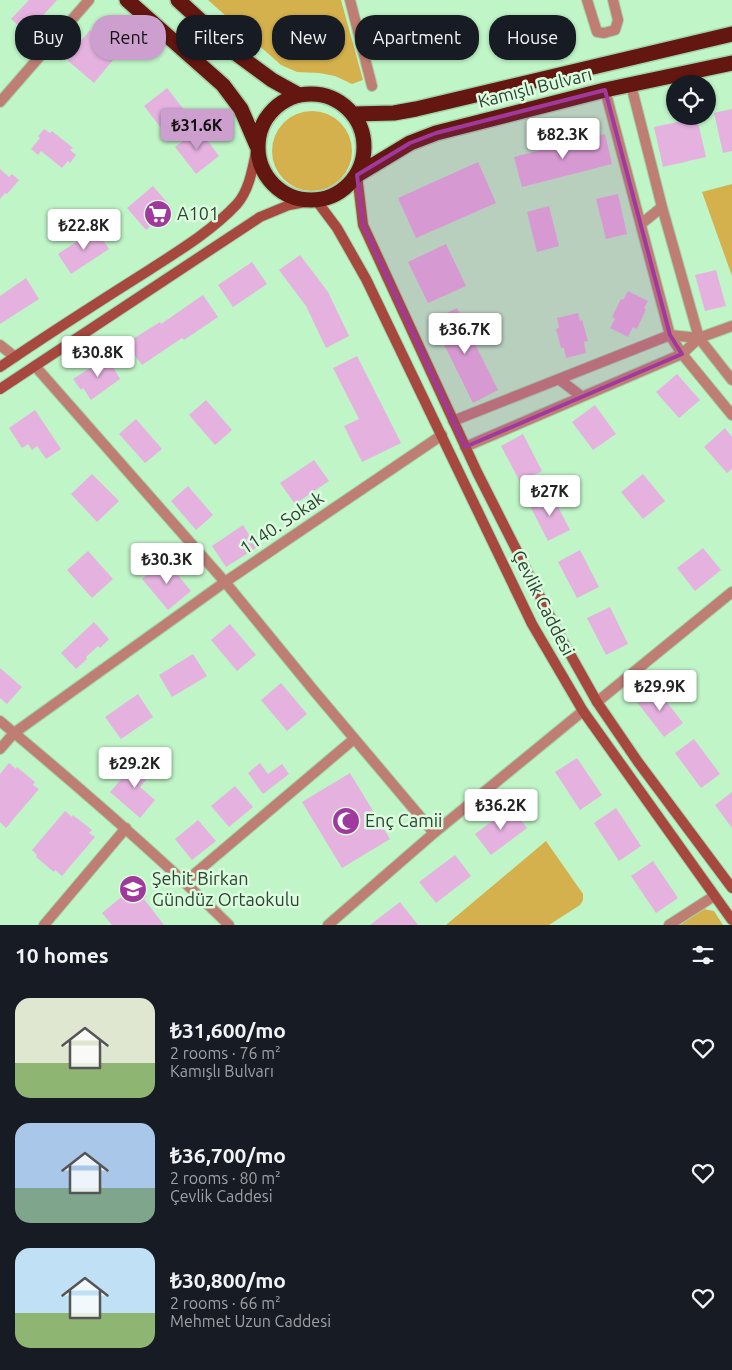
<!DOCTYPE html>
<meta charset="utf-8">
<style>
body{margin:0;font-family:Ubuntu,sans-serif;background:#242831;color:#f1f3f6;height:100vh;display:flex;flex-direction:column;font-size:19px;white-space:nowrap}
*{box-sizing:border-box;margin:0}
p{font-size:16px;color:#9ea1a6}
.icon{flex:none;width:28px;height:28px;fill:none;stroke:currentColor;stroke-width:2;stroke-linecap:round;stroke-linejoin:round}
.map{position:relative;height:925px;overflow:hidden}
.panel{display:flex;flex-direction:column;background:#171b24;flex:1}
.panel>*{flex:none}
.guide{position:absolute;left:15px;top:15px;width:702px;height:45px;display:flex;gap:10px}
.tools{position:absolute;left:666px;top:75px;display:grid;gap:10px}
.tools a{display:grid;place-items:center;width:50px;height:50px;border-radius:50%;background:#171b24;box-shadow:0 1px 4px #0004;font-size:25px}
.price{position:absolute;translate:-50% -42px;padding:0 11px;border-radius:5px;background:#fff;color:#222;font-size:16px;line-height:32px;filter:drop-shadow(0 1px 2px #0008)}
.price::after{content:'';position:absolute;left:50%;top:30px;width:15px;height:11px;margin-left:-8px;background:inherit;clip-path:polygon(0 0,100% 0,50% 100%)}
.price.on{background:#cd9fce;color:#111}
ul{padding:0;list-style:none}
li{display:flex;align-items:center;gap:15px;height:125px;padding:0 15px}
li span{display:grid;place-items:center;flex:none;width:140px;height:100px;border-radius:15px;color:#555}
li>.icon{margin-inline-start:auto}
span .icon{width:60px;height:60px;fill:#fffc;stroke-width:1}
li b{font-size:21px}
h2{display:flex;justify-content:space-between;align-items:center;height:60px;padding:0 15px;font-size:21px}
.chip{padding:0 18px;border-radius:20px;background:#171b24;box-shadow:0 1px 4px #0004;font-size:18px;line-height:45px}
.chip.on{background:#cd9fce;color:#111}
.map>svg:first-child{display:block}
.green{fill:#d5b14d}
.building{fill:#e5b2e0}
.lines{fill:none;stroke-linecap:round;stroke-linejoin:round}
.street-casing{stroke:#a2d1a9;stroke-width:12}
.secondary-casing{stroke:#a2d1a9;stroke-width:12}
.highway-casing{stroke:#a2d1a9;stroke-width:18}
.street{stroke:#bf7e74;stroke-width:10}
.secondary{stroke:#a6483d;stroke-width:10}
.highway{stroke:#641610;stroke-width:15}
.marked{fill:#a0399d;fill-opacity:0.2;stroke:#a0399d;stroke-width:4;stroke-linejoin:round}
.labels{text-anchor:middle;stroke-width:5;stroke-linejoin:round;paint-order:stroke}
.street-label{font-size:18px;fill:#2d4331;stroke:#dcfce0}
.poi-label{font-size:18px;fill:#2d4331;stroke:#dcfce0;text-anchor:start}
</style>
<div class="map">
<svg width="732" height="925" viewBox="0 0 732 925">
<rect width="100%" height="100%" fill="#bff5c7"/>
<path class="green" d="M208,0h133l22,80 -11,4 -17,-8 -16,-3 -22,-1 -16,-7z
M272 151a40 40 0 1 1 80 0a40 40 0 1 1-80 0Z
M732,184v92l-30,-84z
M546,841l37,53v6l-3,5 -31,20h-103z
M704,909l10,2 9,14h-43z"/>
<path class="building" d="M29,0h28l-30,33 -16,-14z
M90,30l28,24 -24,29 -28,-24z
M167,88l21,27 -23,18 -21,-27z
M732,109v42l-9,2 -9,-40z
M697,118l9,39 -43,10 -9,-40z
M44,129l6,4 2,-2 21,17 -3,2 6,5 -6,8 -2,-2 -6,7 -21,-17 -3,4 -7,-6 9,-11 -2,-2z
M199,129l20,27 -23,18 -21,-27z
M605,134l7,30 -90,23 -8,-30z
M478,162l18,41 -80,35 -18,-40z
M0,169l9,8 3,-3 7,6 -12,14 -2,-1 -5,6z
M153,186l19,22 -26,22 -19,-22z
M618,194l9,40 -21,5 -10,-40z
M549,206l10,40 -22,6 -10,-40z
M96,229l13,20 -38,25 -13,-20z
M446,244l20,42 -38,17 -20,-41z
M300,255l28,37 21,44 -23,12 -20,-42 -27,-36z
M252,262l15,22 -34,23 -15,-22z
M716,270l10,36 -21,5 -10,-36z
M26,278l13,21 -39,25v-28z
M628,291l20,10 -4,7 2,1 -9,20 -4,-2 -5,10 -18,-9 5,-9 -3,-2 9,-18 2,1z
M203,295l15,22 -34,23 -2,-2 -40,27 -8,-11 -2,1 -7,-11 35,-22 1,2z
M457,308l41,82 -25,13 -41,-83z
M578,313l2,8 2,-1 6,21 -4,1 2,11 -20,5 -2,-10h-3l-5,-19 3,-1 -2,-10z
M109,356l5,8 -2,1 8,14 -29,21 -8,-12 -2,2 -8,-11z
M357,356l44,87 -39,19 -18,-36 15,-7 -26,-51z
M677,374l23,26 -21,18 -23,-26z
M206,400l26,30 -17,15 -26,-30z
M595,405l21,29 -23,16 -21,-28z
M35,410l26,39 -15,10 -9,-13 -5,4 -4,-6 -6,4 -13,-20z
M136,419l26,30 -17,14 -26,-29z
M725,428l7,9v32l-5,4 -23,-26z
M523,434l19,37 -22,11 -19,-36z
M314,460l15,21 -34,23 -15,-21z
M92,474l27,27 -22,21 -26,-28z
M643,474l22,27 -22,18 -22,-27z
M188,486l25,29 -17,15 -25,-29z
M551,493l19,37 -22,11 -19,-37z
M243,525l14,22 -31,20 -14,-21z
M703,548l18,22 -26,21 -18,-23z
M580,550l19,37 -22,11 -19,-36z
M88,551l25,28 -21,19 -25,-28z
M165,560l26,31 -23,19 -26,-31z
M610,607l18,37 -22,11 -19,-37z
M94,622l15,17 -9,9 -2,-2 -12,11 1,2 -11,10 -15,-16z
M230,624l26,31 -19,16 -26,-31z
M193,654l14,22 -35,21 -13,-22z
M0,668l22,19 -15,17 -7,-6z
M281,683l26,31 -20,17 -26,-31z
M656,688l27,35 -19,14 -27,-35z
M138,694l15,23 -32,22 -16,-22z
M694,739l26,35 -19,14 -26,-35z
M577,758l25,37 -22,15 -25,-38z
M139,759l14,13 -13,15 15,13 -15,18 -30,-26z
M9,763l7,6 1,-2 18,15 -2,3 6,4 -33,39 -6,-6v-48z
M260,763l8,11 14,-10 7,10 -26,20 -15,-21z
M350,773l40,66 -48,29 -40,-66z
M235,786l18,21 -24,20 -18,-21z
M732,792v36l-17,-23z
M511,807l16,21 -36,27 -16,-21z
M616,808l25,38 -22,15 -25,-38z
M65,811l7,6 1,-2 19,15 -3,3 6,4 -33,39 -7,-6 -1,2 -18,-15 1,-2 -5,-5z
M198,820l18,21 -24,19 -17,-21z
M455,855l16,21 -35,27 -17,-21z
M653,861l25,37 -22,15 -25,-37z
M137,884l10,12 -3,3 20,26h-52l-10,-12z
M400,902l18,23h-48z"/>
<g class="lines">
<g class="street-casing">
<path id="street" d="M350,0l22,86
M587,0l10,32 7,1 11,-3 3,-10 -5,-20
M631,85l31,122 37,131 33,42
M605,90l65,245 12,19 50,61
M0,102l89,-102
M641,224l21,-17
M0,345l15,12
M35,366l190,216 90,110 119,141
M560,380l21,16
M453,421l217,-86 29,3
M465,447l217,-93 17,-16 33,-12
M597,702l135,-110
M0,721c79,66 156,132 229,204
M0,749l14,-16 211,-151 217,-147
M185,882l169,-143
M44,925l82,-97
M328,925l106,-92 149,-122
M669,925l45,-29"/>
</g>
<g class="secondary-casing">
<path id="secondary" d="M357,175l6,50 114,247 84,166 36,64 41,60 94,126
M0,367c48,-33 97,-64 146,-95 31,-20 66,-41 91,-68 13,-15 16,-38 20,-57
M0,389l260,-172 29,-12 27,-5 21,28 29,51 166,345 51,87 149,209"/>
</g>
<g class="highway-casing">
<path id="highway" d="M127,0l96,85 18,24 16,37
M178,0l60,55 34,25 27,15
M258 147a53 53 0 1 1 106 0a53 53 0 1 1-106 0Z
M354,114l40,-1 22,-4 316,-75
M357,175l53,-32 26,-10 169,-43 127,-27"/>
</g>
<use href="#street" class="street"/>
<use href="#secondary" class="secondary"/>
<use href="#highway" class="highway"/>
</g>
<path class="marked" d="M605,90l65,245 12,19 -217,93 -102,-222 -6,-50 53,-32 26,-10z"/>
<defs>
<g id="supermarket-disc" transform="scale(1.4375)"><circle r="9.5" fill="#a0399d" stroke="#dcfce0"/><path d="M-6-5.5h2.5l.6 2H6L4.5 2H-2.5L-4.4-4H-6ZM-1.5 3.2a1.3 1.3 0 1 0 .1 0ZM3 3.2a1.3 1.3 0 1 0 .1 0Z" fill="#fff"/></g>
<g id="mosque-disc" transform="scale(1.4375)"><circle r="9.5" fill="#a0399d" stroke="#dcfce0"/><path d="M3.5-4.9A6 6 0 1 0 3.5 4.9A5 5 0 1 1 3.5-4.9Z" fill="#fff"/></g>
<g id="school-disc" transform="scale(1.4375)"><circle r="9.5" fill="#a0399d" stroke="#dcfce0"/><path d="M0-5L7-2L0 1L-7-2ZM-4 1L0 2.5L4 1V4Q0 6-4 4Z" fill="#fff"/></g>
</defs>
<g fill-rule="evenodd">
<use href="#supermarket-disc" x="158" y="214"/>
<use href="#mosque-disc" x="346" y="821"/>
<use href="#school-disc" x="133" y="889"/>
</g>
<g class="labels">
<g class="street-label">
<text transform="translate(535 88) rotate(-14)" y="6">Kamışlı Bulvarı</text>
<text transform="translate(282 523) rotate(-34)" y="6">1140. Sokak</text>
<text transform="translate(543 603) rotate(63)" y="6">Çevlik Caddesi</text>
</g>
<g class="poi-label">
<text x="177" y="220">A101</text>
<text x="365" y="827">Enç Camii</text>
<text x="152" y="885">Şehit Birkan<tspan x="152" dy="21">Gündüz Ortaokulu</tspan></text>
</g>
</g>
</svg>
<div class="tools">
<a><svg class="icon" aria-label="locate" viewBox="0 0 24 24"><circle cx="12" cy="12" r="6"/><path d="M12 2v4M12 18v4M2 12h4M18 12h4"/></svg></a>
</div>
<b class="price on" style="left:197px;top:151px">₺31.6K</b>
<b class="price" style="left:563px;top:160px">₺82.3K</b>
<b class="price" style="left:84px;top:251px">₺22.8K</b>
<b class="price" style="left:465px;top:355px">₺36.7K</b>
<b class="price" style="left:98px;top:378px">₺30.8K</b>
<b class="price" style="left:550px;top:517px">₺27K</b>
<b class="price" style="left:167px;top:585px">₺30.3K</b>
<b class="price" style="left:660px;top:712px">₺29.9K</b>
<b class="price" style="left:135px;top:789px">₺29.2K</b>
<b class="price" style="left:501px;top:831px">₺36.2K</b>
<div class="guide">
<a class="chip">Buy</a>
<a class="chip on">Rent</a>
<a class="chip">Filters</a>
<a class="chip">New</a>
<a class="chip">Apartment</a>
<a class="chip">House</a>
</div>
</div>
<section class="panel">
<h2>10 homes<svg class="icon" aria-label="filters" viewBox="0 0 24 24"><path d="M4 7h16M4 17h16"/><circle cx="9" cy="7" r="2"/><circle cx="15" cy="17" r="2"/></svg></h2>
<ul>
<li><span style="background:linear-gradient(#dfe7d0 65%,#8fb573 0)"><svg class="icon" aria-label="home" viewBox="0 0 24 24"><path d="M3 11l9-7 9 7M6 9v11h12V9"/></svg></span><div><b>₺31,600/mo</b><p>2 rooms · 76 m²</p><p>Kamışlı Bulvarı</p></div><svg class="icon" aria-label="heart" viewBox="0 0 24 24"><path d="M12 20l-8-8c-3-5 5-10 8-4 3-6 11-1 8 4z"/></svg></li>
<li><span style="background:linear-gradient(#a9c7e8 65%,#7fa58c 0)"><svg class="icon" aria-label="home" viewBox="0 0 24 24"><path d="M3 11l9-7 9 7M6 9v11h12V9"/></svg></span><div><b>₺36,700/mo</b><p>2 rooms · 80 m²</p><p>Çevlik Caddesi</p></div><svg class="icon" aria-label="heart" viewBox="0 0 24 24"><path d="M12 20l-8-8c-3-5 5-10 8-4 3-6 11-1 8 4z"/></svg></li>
<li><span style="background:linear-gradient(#bfe0f5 65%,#8fb573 0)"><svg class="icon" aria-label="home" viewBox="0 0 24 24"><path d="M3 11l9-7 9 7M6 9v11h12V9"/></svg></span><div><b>₺30,800/mo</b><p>2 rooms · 66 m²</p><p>Mehmet Uzun Caddesi</p></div><svg class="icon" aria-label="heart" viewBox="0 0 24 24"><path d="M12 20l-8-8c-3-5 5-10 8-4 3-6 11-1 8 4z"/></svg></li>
</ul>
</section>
